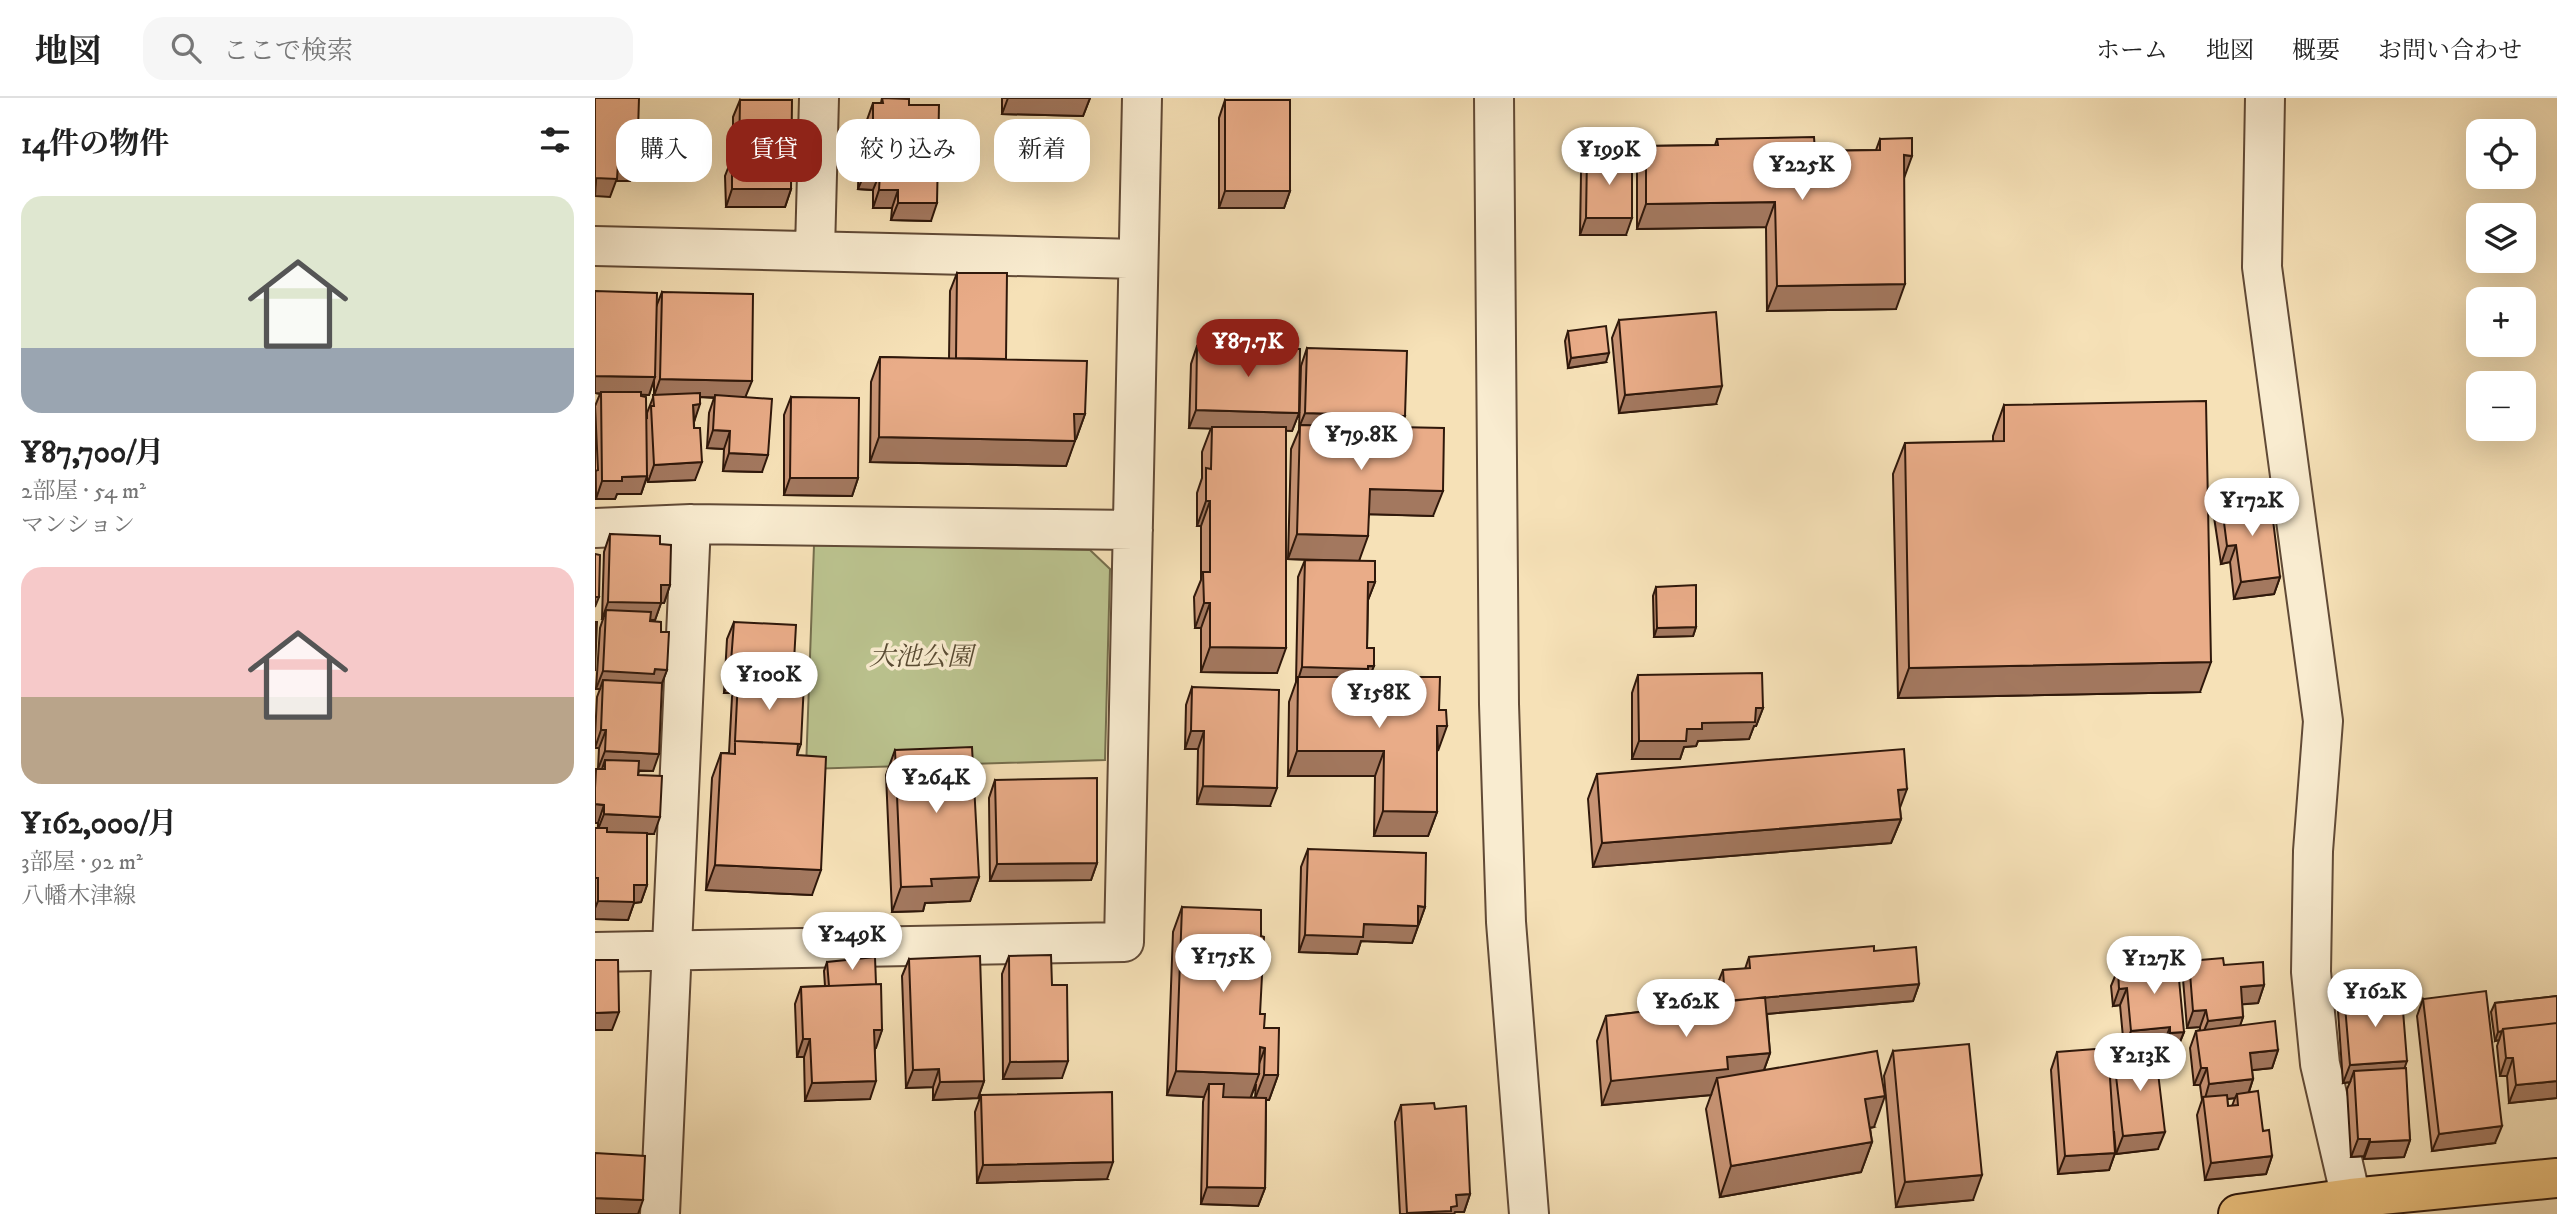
<!DOCTYPE html>
<html lang="ja">
<meta charset="utf-8">
<style>
body{margin:0;font-family:"IM FELL DW Pica","Noto Serif JP",serif;background:#f6f6f6;color:#222;height:100vh;display:flex;flex-direction:column;font-size:26px;white-space:nowrap}
*{box-sizing:border-box;margin:0}
p{font-size:23px;color:#767676}
.icon{flex:none;width:38px;height:38px;fill:none;stroke:currentColor;stroke-width:2;stroke-linecap:round;stroke-linejoin:round}
.map{position:relative;flex:1;overflow:hidden}
.sheet{display:flex;flex-direction:column;background:#fff;width:595px}
.sheet>*{flex:none}
.top-card{position:absolute;left:21px;top:21px;width:665px;height:63px;display:flex;gap:14px}
.tools{position:absolute;left:1871px;top:21px;display:grid;gap:14px}
.tools a{display:grid;place-items:center;width:70px;height:70px;border-radius:14px;background:#fff;box-shadow:0 7px 28px #0002;font-size:35px}
.price{position:absolute;translate:-50% -60px;padding:0 16px;border-radius:24px;background:#fff;color:#222;font-size:23px;line-height:46px;filter:drop-shadow(0 2px 4px #0008)}
.price::after{content:'';position:absolute;left:50%;top:42px;width:21px;height:16px;margin-left:-10px;background:inherit;clip-path:polygon(0 0,100% 0,50% 100%)}
.price.active{background:#8f2418;color:#fff}
ul{padding:0;list-style:none}
li{display:grid;align-content:center;gap:14px;height:371px;padding:0 21px}
li span{display:grid;place-items:center;height:217px;border-radius:21px;color:#555}
li>.icon{margin-inline-start:auto}
span .icon{width:126px;height:126px;fill:#fffc;stroke-width:1}
li b{font-size:30px}
h2{display:flex;justify-content:space-between;align-items:center;height:84px;padding:0 21px;font-size:30px}
.pill{padding:0 24px;border-radius:21px;background:#fff;box-shadow:0 7px 28px #0002;font-size:24px;line-height:63px}
.pill.active{background:#8f2418;color:#fff}
header{display:flex;align-items:center;gap:42px;box-sizing:border-box;height:98px;padding:0 35px;background:#fff;border-bottom:2px solid #e0e0e0}
header strong{font-size:33px}
nav{display:flex;gap:38px;margin-inline-start:auto;font-size:24px}
.search{width:490px;height:63px;background:#f6f6f6;display:flex;align-items:center;gap:18px;box-sizing:border-box;padding:0 24px;border-radius:21px;color:#767676;font-size:26px}
main{display:flex;flex:1;min-height:0}
.map>svg:first-child{display:block}
.green{fill:#bbc38f;stroke:#756e4d;stroke-width:2}
.lines{fill:none;stroke-linecap:round;stroke-linejoin:round}
.minor-casing{stroke:#614a36;stroke-width:42}
.major-casing{stroke:#2f180b;stroke-width:42}
.minor{stroke:#f9ecd0;stroke-width:38}
.major{stroke:#ebc07c;stroke-width:38}
.wall{fill:#c89475;stroke:#2f180b;stroke-width:2;fill-rule:evenodd}
.shaded-wall{fill:#a3785f;stroke:#2f180b;stroke-width:2}
.building{fill:#e9ac88;stroke:#2f180b;stroke-width:2}
.labels{text-anchor:middle;stroke-width:7;stroke-linejoin:round;paint-order:stroke}
.park-label{font-size:26px;font-style:italic;fill:#594b33;stroke:#f9ecd0}
</style>
<header>
<strong>地図</strong>
<div class="search"><svg class="icon" aria-label="search" viewBox="0 0 24 24"><circle cx="10" cy="10" r="6"/><path d="M15 15l6 6"/></svg>ここで検索</div>
<nav><a>ホーム</a><a>地図</a><a>概要</a><a>お問い合わせ</a></nav>
</header>
<main>
<section class="sheet">
<h2>14件の物件<svg class="icon" aria-label="filters" viewBox="0 0 24 24"><path d="M4 7h16M4 17h16"/><circle cx="9" cy="7" r="2"/><circle cx="15" cy="17" r="2"/></svg></h2>
<ul>
<li><span style="background:linear-gradient(#dfe7d0 70%,#9aa5b1 0)"><svg class="icon" aria-label="home" viewBox="0 0 24 24"><path d="M3 11l9-7 9 7M6 9v11h12V9"/></svg></span><div><b>¥87,700/月</b><p>2部屋 · 54 m²</p><p>マンション</p></div></li>
<li><span style="background:linear-gradient(#f6c9c9 60%,#b9a48a 0)"><svg class="icon" aria-label="home" viewBox="0 0 24 24"><path d="M3 11l9-7 9 7M6 9v11h12V9"/></svg></span><div><b>¥162,000/月</b><p>3部屋 · 92 m²</p><p>八幡木津線</p></div></li>
</ul>
</section>
<div class="map">
<svg width="1962" height="1116" viewBox="0 0 1962 1116">
<rect width="100%" height="100%" fill="#f6e1b7"/>
<filter id="stains"><feTurbulence type="fractalNoise" baseFrequency=".00286" numOctaves="4"/><feColorMatrix values="0 0 0 0 .2 0 0 0 0 .09 0 0 0 0 .02 0 0 0 .5 -.17"/></filter>
<radialGradient id="worn" r=".72"><stop offset=".6" stop-color="#630" stop-opacity="0"/><stop offset="1" stop-color="#630" stop-opacity=".3"/></radialGradient>
<path class="green" d="M219,447l276,5 20,19 -5,191 -299,9z"/>
<g class="lines">
<g class="minor-casing">
<path id="minor" d="M899,0l5,606 7,218 23,292
M1670,0l-3,169 61,454 -10,130 -2,121 9,92 31,134
M0,148l543,13
M220,152l4,-152
M0,430l96,-4 442,6
M0,854l529,-10 18,-844
M65,1116l31,-690"/>
</g>
<g class="major-casing">
<path id="major" d="M1643,1116l113,-16 206,-20"/>
</g>
<use href="#minor" class="minor"/>
<use href="#major" class="major"/>
</g>
<path class="wall" d="M287,0l27,7 22,116 -40,-1 1,-12h-19v-18l-15,-1 1,-40 7,-17h1v-12l6,-17h8z
M407,0h88l-7,18 -81,-2z
M145,2l51,89 -6,18h-59l-1,-31 7,-18h1v-41z
M630,2l65,91 -6,17h-65v-90z
M1122,41l98,12 61,-1 4,-11 24,38 -8,132 -129,2 -1,-84 -129,2v-58l9,-25 69,-1z
M992,58l39,79h-46l1,-62z
M362,175l48,87 80,54 -9,25h-1l-9,27 -196,-4 1,-80 9,-25 69,2 1,-68z
M0,193l61,16 6,-15 84,105 16,75 -39,-1 1,-22 -17,-1 2,-35 5,-15 -14,-1 -6,25 1,58 -47,2 -1,-5 -6,17h-24l-2,5h-19l-1,-93 5,-12 -5,-1zM59,280v17l-7,18v6l-6,-25 8,1z
M1024,222l97,84 -97,9 -7,-75z
M973,233l38,31 -38,6 -3,-27z
M602,248l102,67 -7,18 -6,-1 -9,243 -76,-1v-44h-6l-1,-31 7,-17v-54h-4v-33l5,-15v-26l9,-24h-22l2,-64z
M712,250l94,79 32,89 -64,-2 -10,47 16,21 -7,18 -1,48 3,29 67,74v61l-9,24h-54l1,-60h-87l1,-74 7,-20 2,-105 7,-17 36,1 -53,-2 3,-110 8,-19 2,-64z
M196,299l67,81 -6,18 -68,-1v-80z
M1409,307l196,287 -302,6 -5,-224 12,-31 88,-1v-6z
M1626,401l28,7 31,71 -6,17 -40,5 -4,-37 -9,2 -7,-47z
M15,436l50,10 10,41 -6,18h-3l-6,17h-5l11,12 6,38 -5,13 -9,88h-14l-1,4 16,59h-7v51l-6,17 -7,1 -6,17 -33,-1v-91h3v-5h-3v-51l1,-3h2l1,-21h-4v-12l2,-39 3,-8h-4l4,-61 3,-9h-1l2,-67z
M1061,489l40,40 -3,9 -39,1 -1,-41z
M139,524l59,57 -1,3 9,62 -4,11 15,140 -106,-5 6,-112 9,-25h8l3,-56 1,-4h-9l3,-54z
M1043,577l125,33 -7,18h-2l-5,13 -51,2 -2,5 -12,1 -4,12h-48v-66z
M597,589l78,119 -73,-2 1,-55h-13l1,-44z
M300,652l84,127 -9,24 -45,2 -2,8 -31,1 -6,-137z
M1002,676l303,35 1,10 -10,24 -298,24 -5,-68z
M400,682l102,83 -6,17 -101,1 -1,-83z
M713,751l117,58 -13,36 -51,-2 -4,13 -58,-2 2,-85z
M587,809l78,107 18,61 -9,25h-3l-1,88 -7,18 -57,-2 2,-102 1,-5 -37,-2 6,-163zM661,986l-1,14 -4,-1z
M1279,853l45,33 -6,17 -146,13 3,39 -6,17 110,57 -4,1 2,14 -11,30 -141,25 -14,-88 5,-14 -109,10 -5,-64 9,-25 111,-13 -1,-15 7,-18 22,-1 4,-12z
M414,858l43,29 10,93 -59,1 -1,-105z
M314,861l75,122 -6,17 -45,2v-13l-27,1 -4,-112z
M1594,863l35,4 40,20 -6,18 -16,1 1,13 -3,8 38,25 -6,18 -20,2 1,9 -4,13 23,64 -6,18 -61,6 -8,-65 5,-15 -2,-15h-6l-4,-37 6,-17 4,-1v-3l-13,1 -4,-49zM1640,1000l-3,8h-4l-1,-7z
M232,864l49,22 6,46 -7,18 -5,51 -65,2 -1,-44h-7l-2,-53 6,-17 24,-1 -1,-15z
M1549,864l40,70 -7,17 -14,1v-5l-39,3 -4,-43 -7,1 -2,-20 7,-17 24,-2z
M1749,896l28,6 32,68 6,72 -6,17 -40,2v-3l-13,1 -4,-68 3,-7 -7,1 -5,-72z
M1962,898v102l-48,5 -2,-27h-7l-3,-30 2,-6 -4,1 -4,-29 4,-9z
M1828,901l72,144 -63,8 -15,-135z
M1539,951l24,100 -42,5 -2,-23 1,22 -6,17 -51,4 -7,-104 6,-18 53,21 4,-14 10,-1 2,-5 7,-1z
M1298,953l80,149 -77,7 -12,-131z
M386,997l126,84 -130,4 -2,-71z
M806,1007l34,4 35,85 -6,18h-9l-1,2h-54l-5,-92z"/>
<path class="shaded-wall" d="M413,0h82l-7,18 -81,-2z
M1309,57l8,1 -9,25z
M23,65l19,1 -7,17h-14l-6,16 -15,-1 1,-18z
M270,74l15,1 -7,17 -15,-1z
M137,91h59l-6,18h-59z
M284,92h19l-6,18h-19z
M630,93h65l-6,17h-65z
M1180,104l-9,25 -129,2 9,-25z
M303,105h39l-6,18 -40,-1z
M991,120h46l-6,17h-46z
M1310,186l-9,25 -129,2 10,-25z
M1014,255l-3,9 -38,6 3,-10z
M0,278l60,1 -6,18 -54,-2z
M65,281l92,2 -7,17 -91,-2z
M1127,288l-6,18 -97,9 6,-18z
M105,306l-6,18 -1,-17z
M601,312l103,3 -7,18 -103,-3z
M710,315l100,3 -6,17 -99,-8z
M479,316h11l-9,25h-11z
M118,332l17,1 -6,18 -17,-1z
M284,339l196,4 -9,25 -196,-4z
M134,355l39,2 -6,17 -39,-1z
M107,364l-7,18 -47,2 6,-17z
M52,378l-6,18h-24l-2,5h-19l6,-18 20,-4z
M195,380h68l-6,18 -68,-1z
M775,391l73,2 -10,25 -72,-2z
M611,403h4l-9,25h-4z
M702,436l71,2 -9,25 -71,-2z
M1641,447l-6,17 -9,2 6,-18z
M1685,479l-6,17 -40,5 7,-17z
M773,484h7l-7,18h-7z
M66,487h9l-6,18h-4h1l-6,17 -49,-1v-9l-3,9h-1l6,-17z
M0,499h4l-4,10z
M609,505h6l-9,25h-6z
M1101,529l-3,9 -39,1 3,-9z
M615,549l76,1 -9,25 -76,-1z
M1616,564l-11,30 -302,6 11,-30z
M779,568l-7,17 -69,-3 4,-13z
M60,571l12,1 -7,18 -57,-8 -3,9h-4l7,-18z
M135,577l63,4 -7,17 -48,-17 -5,14h-9z
M1161,610h7l-7,18h-2l-5,13 -51,2 -2,5 -12,1 -4,12h-48l7,-18 48,-12 15,-6z
M842,628h10l-9,25z
M6,632h5l-7,18h-4z
M596,633h13l-6,18h-13z
M10,653l54,3 -6,17 -48,-2v-9l-3,9h-4z
M702,653h87l-9,25h-87z
M608,688l74,2 -7,18 -73,-2z
M1312,691l-9,24v-23z
M0,706l9,1 -6,18h-3z
M788,713l54,1 -9,24h-54z
M9,716l56,3 -6,17 -57,-2z
M1306,721l-10,24 -298,24 9,-24z
M502,765l-6,17 -101,1 7,-17z
M120,767l106,5 -9,25 -106,-5z
M384,779l-9,24 -45,2 -2,8 -31,1 9,-25 30,-8z
M39,787h13l-6,17 -7,1 -6,17 -33,-1v-11l3,-7z
M823,808l7,1 -6,17h-7z
M769,826l54,2 -6,17 -51,-2 -4,13 -58,-2 6,-17z
M1324,886l-6,17 -194,17 6,-17z
M1669,887l-6,18 -24,2 7,-18z
M1532,890l-7,17 -7,1 6,-17z
M1611,912l-6,17 -13,1 6,-17z
M24,914l-7,18h-17v-17z
M1648,919l-6,18 -36,3 7,-17z
M1575,929l-7,18 -39,3 7,-17z
M279,932h8l-6,18h-8z
M1907,933l-3,9 -4,1 3,-9z
M1589,934l-7,17 -14,1 7,-17z
M208,941h7l-6,18h-7z
M665,949l5,1 -9,24z
M1683,952l-6,18 -28,3 6,-18z
M1175,955l-9,25h-44l-6,17 -109,10 9,-24 116,-24z
M1911,960h7l-6,18h-7z
M473,963l-6,17 -59,1 7,-17z
M1812,963l-6,17 -47,-7 -4,11 -7,1 7,-18z
M1606,970h6l-7,17h-6z
M344,971l-6,18 -27,1 7,-18z
M581,973l83,3 -9,25 -41,-2v-13l-5,13 -37,-2z
M669,977h14l-9,25 -14,-1z
M1658,981l-6,18 -10,-3 -2,4 -31,4 5,-18z
M281,983l-6,18 -65,2 7,-18z
M389,983l-6,17 -45,2 7,-18z
M1962,983v17l-48,5 7,-18z
M1290,998l-11,31 -20,3 11,-31z
M1907,1028l-7,17 -63,8 7,-17z
M1570,1034l-7,17 -42,5 7,-18z
M1763,1041h12l-6,17 -13,1z
M1815,1042l-6,17 -40,2 6,-17z
M1277,1044l-11,30 -141,25 11,-31z
M1520,1055l-6,17 -51,4 7,-18z
M1677,1058l-6,18 -61,6 6,-17z
M518,1064l-6,17 -130,4 6,-18z
M1387,1077l-9,25 -77,7 9,-25z
M612,1089l58,1 -7,18 -57,-2z
M875,1096l-6,18h-9l-1,2h-47l49,-19z
M0,1100l48,2 -5,14h-43z"/>
<path class="building" d="M0,0h44l-2,66 -19,-1 -1,16 -21,-1 -1,9z
M287,0l27,1v6h30l-2,98h-39v-13h-19l1,-17 -15,-1 1,-40h7v-29h10z
M145,2h52l-1,89h-59v-31h7z
M630,2h65v91h-65z
M1219,39l1,14 65,-1v-11l32,-1v18l-8,-1 1,129 -128,2 -2,-84 -129,2v-58l72,-1 -1,-6z
M992,58h45v62h-46z
M362,175h50l-1,86 -50,-1z
M0,193l62,2 -2,84 -60,-1z
M67,194l91,2 -1,87 -92,-2z
M1121,214l6,74 -97,9 -6,-75z
M1011,228l3,27 -38,5 -3,-27z
M602,248l103,3 -1,64 -103,-3z
M712,250l100,3 -2,65 -100,-3z
M285,259l207,4 -2,53h-11l1,27 -196,-4z
M6,294h40v4l5,1 1,79 -25,1v4h-20z
M105,295v11l-7,1 1,23h6l2,34 -48,3 -3,-59h3l-1,-11z
M120,297l57,4 -4,56 -39,-2 1,-22 -17,-1z
M196,299l68,1 -1,80h-68z
M1611,303l5,261 -302,6 -4,-225 99,-2v-36z
M0,308l3,64 -3,1z
M705,327l144,3 -1,63 -73,-2 -2,47 -71,-2z
M617,329h74v221l-76,-1v-44h-6l-1,-31h7v-71h-4v-33l5,1z
M1653,398l1,10 22,-2 9,73 -39,5 -5,-37 -9,1 -6,-47z
M15,436l50,2v8l11,1 -1,40h-9v18l-53,-1z
M0,456l5,1 -1,42h-4z
M710,462l70,1v21h-7l-1,66h7v18h-6v3l-66,-2z
M1101,487v42l-39,1 -1,-41z
M11,512l45,2 -1,9 11,1v10h8l-2,38 -12,-1 -1,5 -51,-3z
M0,524h2l-2,49z
M139,524l62,3 -3,54 -63,-4z
M1167,575l1,35h-7l-1,14 -53,1v6h-15l-1,12h-47l-1,-66z
M703,579h142l-1,33h7l1,16h-10v86l-54,-1 1,-60h-87z
M143,581l66,3 -3,62 -66,-3z
M8,582l59,3 -3,71 -54,-3 1,-21h-5z
M597,589l87,3 -2,98 -74,-2 1,-55h-13z
M140,643l63,3 -1,11 29,2 -5,113 -106,-5 6,-112 14,1z
M377,649l7,130 -48,2 1,7 -31,1 -6,-137z
M1309,651l3,40 -9,1 3,29 -299,24 -5,-69z
M10,662l34,1 -1,14 24,1 -2,41 -56,-3v-9l-9,-1v-16l1,-19h9z
M502,680v85l-100,1 -2,-84z
M0,730h12v4l40,1v52h-13v17l-36,-1v-23h-3z
M713,751l118,4 -1,54 -7,-1v20l-54,-2 -1,13 -58,-2z
M587,809l79,3v26l3,1 -4,77h5l-1,14h15l-1,47h-14l1,-27 -5,-1 -1,27 -83,-3z
M1279,848v5l42,-4 3,37 -194,17 -2,-31 27,-2 -1,-11z
M456,857l1,30h15l1,76 -58,1 -1,-106z
M385,858l4,125 -44,1 -1,-13 -26,1 -4,-111z
M280,859l1,27 -47,2 -2,-24z
M1582,860l7,74 -14,1v-6l-39,4 -4,-43 -8,1 -1,-20 26,-2v-5z
M1628,860l1,7 39,-3 1,23 -23,2 2,30 -35,4 -2,-11 -13,1 -4,-50z
M0,862h23l1,52 -24,1z
M286,886l1,46h-8l2,51 -64,2 -2,-44h-7l-2,-52z
M1891,893l16,135 -63,8 -16,-135z
M1777,894v8l30,-2 5,63 -57,4 -6,-71z
M1962,898v27l-54,6 -1,2 -4,1 -3,-29z
M1170,899l5,56 -43,4 1,12 -117,12 -5,-65z
M1680,923l3,29 -28,3 3,26 -44,5 -2,-16h-6l-5,-37z
M1962,925v58l-41,4 -3,-27h-7l-3,-29z
M1374,946l13,131 -77,7 -12,-131z
M1560,949l10,85 -42,4 -9,-77 12,-1v-5l8,-1v-3z
M1513,950l7,105 -50,3 -8,-104z
M1282,953l8,45 -20,3 7,43 -141,24 -14,-88z
M1811,970l4,72 -40,2v-3h-12l-4,-68z
M614,986h15l-1,13 43,1 -1,90 -58,-1z
M1663,993l5,40 6,-1 3,26 -61,7 -8,-66 24,-2 1,11 10,-1 -1,-11z
M517,994l1,70 -130,3 -2,-70z
M839,1005l1,6 31,-3 4,88 -14,1 1,11 -6,1v4l-44,2 -6,-108z
M0,1055l50,3 -2,44 -48,-2z"/>
<g class="labels">
<g class="park-label">
<text x="326" y="567">大池公園</text>
</g>
</g>
<rect width="100%" height="100%" filter="url(#stains)"/>
<rect width="100%" height="100%" fill="url(#worn)"/>
</svg>
<div class="tools">
<a><svg class="icon" aria-label="locate" viewBox="0 0 24 24"><circle cx="12" cy="12" r="6"/><path d="M12 2v4M12 18v4M2 12h4M18 12h4"/></svg></a>
<a><svg class="icon" aria-label="layers" viewBox="0 0 24 24"><path d="M12 4l9 5-9 5-9-5zM3 14l9 5 9-5"/></svg></a>
<a>+</a>
<a>−</a>
</div>
<b class="price" style="left:1014px;top:89px">¥199K</b>
<b class="price" style="left:1207px;top:104px">¥225K</b>
<b class="price active" style="left:653px;top:281px">¥87.7K</b>
<b class="price" style="left:766px;top:374px">¥79.8K</b>
<b class="price" style="left:1657px;top:440px">¥172K</b>
<b class="price" style="left:174px;top:614px">¥100K</b>
<b class="price" style="left:784px;top:632px">¥158K</b>
<b class="price" style="left:341px;top:717px">¥264K</b>
<b class="price" style="left:257px;top:874px">¥249K</b>
<b class="price" style="left:628px;top:896px">¥175K</b>
<b class="price" style="left:1559px;top:898px">¥127K</b>
<b class="price" style="left:1780px;top:931px">¥162K</b>
<b class="price" style="left:1091px;top:941px">¥262K</b>
<b class="price" style="left:1545px;top:995px">¥213K</b>
<div class="top-card">
<a class="pill">購入</a>
<a class="pill active">賃貸</a>
<a class="pill">絞り込み</a>
<a class="pill">新着</a>
</div>
</div>
</main>
